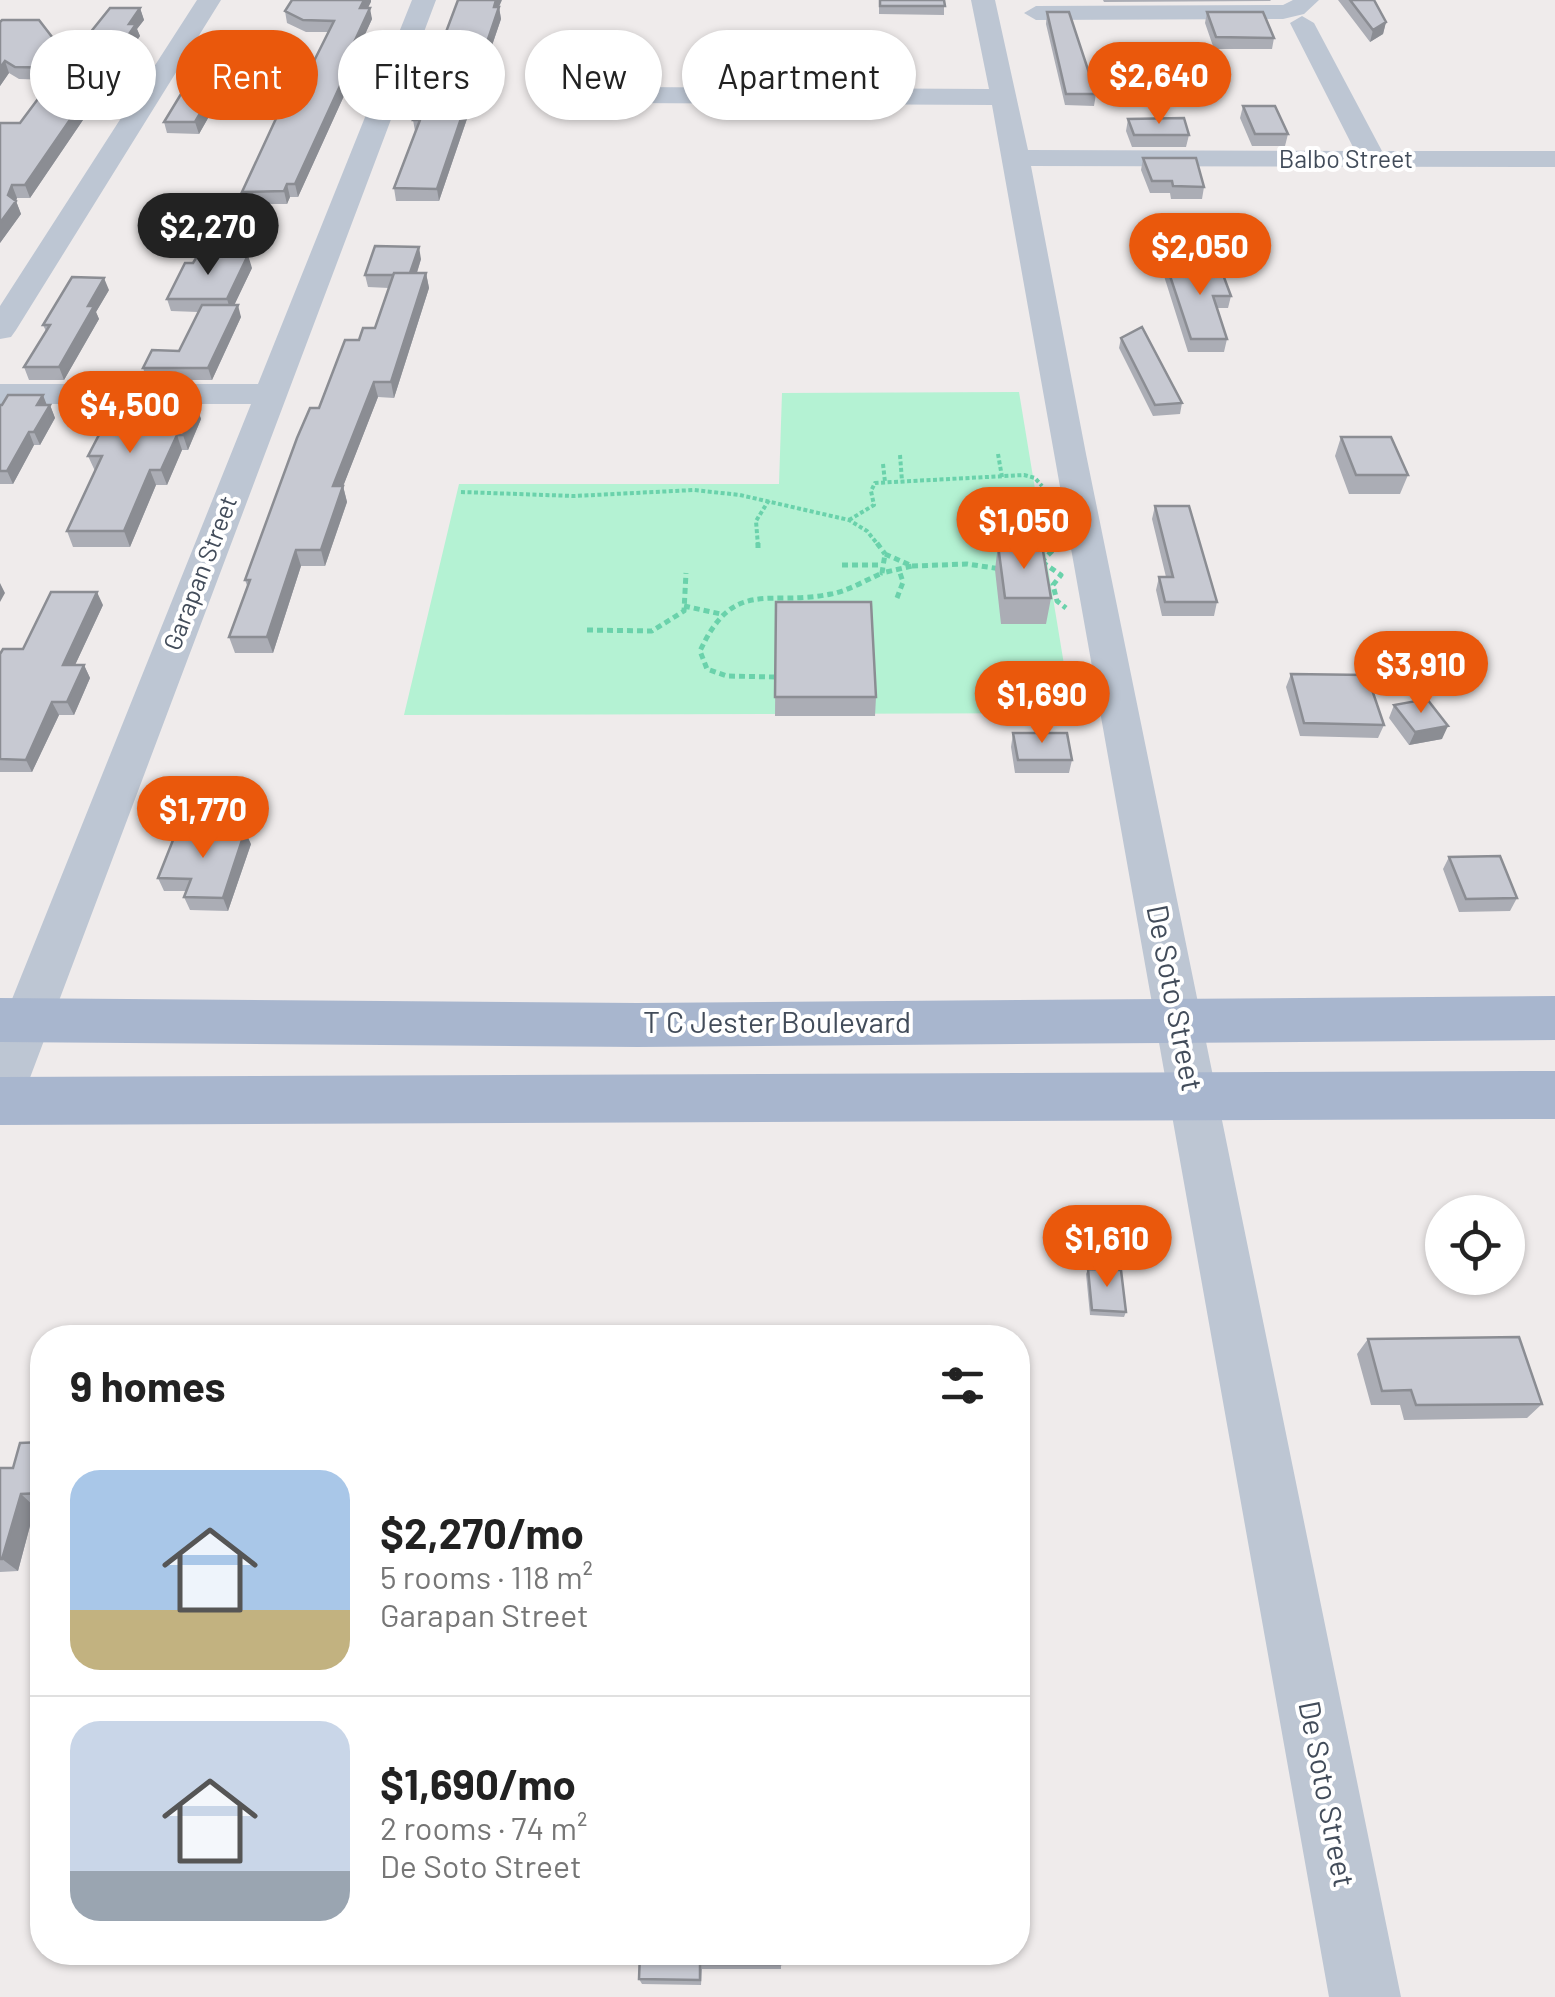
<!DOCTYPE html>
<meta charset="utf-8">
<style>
body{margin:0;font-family:Barlow,sans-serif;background:#f6f6f6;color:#222;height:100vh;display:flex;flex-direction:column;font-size:38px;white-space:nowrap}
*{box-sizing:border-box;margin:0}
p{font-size:32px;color:#767676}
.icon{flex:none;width:55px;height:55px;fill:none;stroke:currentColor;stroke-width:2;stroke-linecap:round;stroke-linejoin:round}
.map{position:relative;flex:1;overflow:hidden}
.panel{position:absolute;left:30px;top:1325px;width:1000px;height:640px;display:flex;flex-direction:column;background:#fff;border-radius:40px;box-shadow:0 2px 8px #0004}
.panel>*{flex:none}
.hud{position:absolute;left:30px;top:30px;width:1000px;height:90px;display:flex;gap:20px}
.tools{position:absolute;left:1425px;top:1195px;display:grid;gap:20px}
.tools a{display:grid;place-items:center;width:100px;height:100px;border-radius:50%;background:#fff;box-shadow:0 2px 8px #0004;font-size:50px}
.price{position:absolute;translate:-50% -85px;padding:0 22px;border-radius:35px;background:#ea580c;color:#fff;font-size:32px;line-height:65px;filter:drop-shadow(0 2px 5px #0008)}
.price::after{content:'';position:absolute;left:50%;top:60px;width:30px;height:22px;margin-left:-15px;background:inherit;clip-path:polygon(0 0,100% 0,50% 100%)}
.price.active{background:#222;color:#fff}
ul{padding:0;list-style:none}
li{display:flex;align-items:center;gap:30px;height:250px;padding:0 40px}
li+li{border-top:2px solid #e0e0e0}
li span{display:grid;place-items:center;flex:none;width:280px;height:200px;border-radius:30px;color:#555}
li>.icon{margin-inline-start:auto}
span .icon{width:120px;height:120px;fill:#fffc;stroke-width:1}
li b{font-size:42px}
h2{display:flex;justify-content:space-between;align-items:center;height:120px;padding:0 40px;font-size:42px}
.pill{padding:0 35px;border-radius:45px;background:#fff;box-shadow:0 2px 8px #0004;font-size:35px;line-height:90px}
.pill.active{background:#ea580c;color:#fff}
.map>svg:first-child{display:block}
.green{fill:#b4f2d3}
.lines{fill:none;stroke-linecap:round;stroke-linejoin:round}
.path-far1{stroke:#6ad2ab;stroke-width:4;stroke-dasharray:4 2.5;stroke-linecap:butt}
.path{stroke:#6ad2ab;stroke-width:5;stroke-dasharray:6 4;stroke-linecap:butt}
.minor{fill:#bdc6d3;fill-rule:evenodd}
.major{fill:#a8b6ce;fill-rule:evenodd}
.wall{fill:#abadb5}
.shaded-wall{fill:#8b8d93}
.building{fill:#c7c9d2;stroke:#8b8d93;stroke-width:2.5}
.labels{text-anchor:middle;stroke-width:8;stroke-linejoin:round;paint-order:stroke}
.far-street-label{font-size:25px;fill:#424c5a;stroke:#fff}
.street-label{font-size:30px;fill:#424c5a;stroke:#fff}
</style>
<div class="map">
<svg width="1555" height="1997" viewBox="0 0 1555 1997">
<rect width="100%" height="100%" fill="#efebeb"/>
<path class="green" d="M1019,392l53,321 -668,2 55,-231h320l3,-91z"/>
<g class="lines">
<path class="path-far1" d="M998,454l4,23
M900,455l2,26
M883,464l2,18
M461,492l113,4 120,-6 46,5 109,25 18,11 12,15
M1045,498l-7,23 16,19v6
M849,520l25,-15 -3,-14 4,-8 149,-8 11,3 7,8
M758,546l-2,-25 13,-21"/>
<path class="path" d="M758,543v5
M877,543l8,11
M885,554l27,12 -30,7z
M1041,562l13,-13v-6
M1042,562l19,13 -8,10 4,16 9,7
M842,565h40
M912,566l55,-2 34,5
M897,598l6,-16 -4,-12
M684,606l37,8
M587,630l65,1 32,-20 2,-38
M775,677l-48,-1 -20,-7 -7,-18c34,-74 68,-44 131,-57 17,-3 35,-14 51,-21"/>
<path class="minor" d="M197,0h24l-205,330 -5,7 -11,2v-33z
M412,0h24l-411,1091 -7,15 -18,6v-83l251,-625h-251v-20h258z
M971,0h24l33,150 327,1 -65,-128 12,-7 12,7 68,128h173v16l-524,-1 55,288 315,1543h-72l-337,-1892 -364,-2 -13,-8 13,-8 361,2z
M1293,0h26l-15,14 -21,5 -247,1 -12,-7 12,-7 247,-1z"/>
<path class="major" d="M1555,996v44l-917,7 -638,-5v-44l638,5z
M1555,1071v48l-1555,6v-48z"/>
</g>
<path class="wall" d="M364,0h7l-3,8 4,11 -21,46 2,11 -55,121h-8l-3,7h-41l-4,-12 51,-89 36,-71h-23l-19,-9 -2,-12z
M879,0h65v15l-65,-1z
M1103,0h168l-1,1 -166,1z
M1338,0h36l12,22 -3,12 -13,8z
M499,7l2,12 -62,182h-43l-2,-13 21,-57 -2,-11z
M140,8l4,12 -7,9 3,7 -110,162h-13l-1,3 5,13 -21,29 20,-120 32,-43 -33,-1 -10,-6 -9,13v-64l69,37z
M1047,12l49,82 -2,12 -29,-1 -19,-81z
M1207,12l67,26 -2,11h-58l-9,-26z
M253,55l-16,28h-9l-29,51 -32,-1 -3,-11 44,-61z
M1243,106l45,28 -3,12h-33l-12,-28z
M1128,119l61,16 -3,12h-54l-6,-16z
M1143,158l61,29 -2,12h-31l-1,-6h-20l-9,-23z
M421,259l-4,14h9l3,15 -35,110 -16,-1 -35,89 4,16 -22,64h-24l-28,87h-38l-6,-16 19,-49 -3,-8 74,-172 40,-68 16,-12 14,-40 -21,-1 -3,-12z
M1166,264l65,32 -3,12h-11l10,31 -3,13h-36l-24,-76z
M252,268l-18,37 7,12 -29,63h-65l-4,-12 36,-17 19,-39 -27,-1 -4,-12z
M109,290l-13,22 3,7 -35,61h-35l-5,-13 22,-36 -3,-6z
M1121,338l61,65 -2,11 -27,2 -34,-68z
M0,405h50l5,13 -15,27h-6l-21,39h-13z
M200,408l-2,3 3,8 -13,31h-6l-15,35h-11l-26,62h-57l-6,-16 28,-60 -7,-15z
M1341,437l67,38 -8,19h-51l-14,-38z
M1155,506l62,96 -3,14h-52l-6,-26 3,-13h7l-14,-58z
M998,545l53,53 -5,26h-45l-6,-54z
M776,602l100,95 -1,19h-100z
M103,605l-28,60h9l6,13 -16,37h-15l-27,57h-32v-118l23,-5z
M1291,674l93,51 -6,13 -78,-2 -14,-49z
M1394,705l48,34 -33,6 -20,-27z
M1013,733l59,27 -3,13h-54l-4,-26z
M251,844l-23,67 -38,-1 -6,-13 2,-6h-22l-6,-13z
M1449,857l68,41 -7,13 -51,1 -16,-43z
M1088,1269l38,43 -2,5 -34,-2 -4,-41z
M1368,1339l174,65 -15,14 -123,2 -4,-15h-29l-14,-51z
M42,1442v65h-7l-17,64 -18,1v-104h13z
M640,1952h141v17h-79l-1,16 -59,-1 -3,-5z"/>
<path class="shaded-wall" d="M364,0h7v2l-9,17 -2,-11z
M496,0h6l-3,7 2,12 -62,182 -2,-12z
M140,8l4,12 -7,9 3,7 -110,162 -5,-13z
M370,8l2,11 -21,46 2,11 -55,121 -3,-13 49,-120z
M1386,22l-3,12 -13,8 3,-12z
M250,43l3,12 -16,28 -3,-12z
M5,61l4,12 -9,13v-18z
M225,71l3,12 -29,51 -4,-12z
M287,184l3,13 -3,7 -3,-13z
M12,185l5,13 -2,5 1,-2 5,13 -21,29v-20z
M419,247l2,12 -9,29 -2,-13z
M248,255l4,13 -21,44 -4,-13z
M426,273l3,15 -35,110 -3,-16z
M104,278l5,12 -13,22 3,7 -35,61 -5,-13 29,-61z
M238,305l3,12 -29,63 -4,-12z
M374,382l4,15 -41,105 -4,-16z
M195,392l5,16 -2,3 3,8 -13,31 -5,-15 6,-31z
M43,395l5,13 2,-3 5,13 -15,27 -6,-13 3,-27z
M29,432l5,13 -21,39 -6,-13z
M177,435l5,15 -15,35 -6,-15z
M150,470l6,15 -26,62 -6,-16z
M343,486l4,16 -22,64 -4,-16z
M296,550l5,16 -28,87 -6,-16z
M0,583l5,10 -5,9z
M97,592l6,13 -34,73 -6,-13z
M84,665l6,13 -16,37 -7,-13z
M52,702l7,13 -27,57 -6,-12z
M1448,726l-6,13 -33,6 6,-13z
M245,831l6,13 -23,67 -5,-13z
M21,1494l14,13 -17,64 -16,-12z"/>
<path class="building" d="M292,0h72l-4,8h10l-26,56h6l-55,120h-8l-3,7 -42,1 38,-82 13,-7 41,-82 -31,-1 -18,-9z
M458,0h38l-2,7h5l-62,182 -43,-1 26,-68h-7z
M880,0h64l1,6h-65z
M1350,0h24l12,22 -13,8z
M110,8h30l-11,16h7l-111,161h-13l-4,10 8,6 -16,22v-100h20l41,-55 -46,-1 -10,-6 -5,7v-46l2,-2h37l30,39z
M1047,12h22l27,82h-30z
M1207,12h56l11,26 -58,-1z
M219,43h31l-16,28h-9l-30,51h-31l37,-61h7z
M1243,106h32l13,28h-33z
M1184,118l5,17h-55l-6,-16z
M1143,158h53l8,29 -31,-1 -1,-5h-20z
M375,246l44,1 -9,26h-16l-1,2h-28z
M198,255h50l-21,44h-60l18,-36h8z
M1166,264h53l12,32h-18l14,43h-36z
M394,273h32l-35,109h-17l-41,104h10l-22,64h-25l-29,87h-38l21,-57h-5l52,-142 13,-30h9l26,-68h14l4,-12h12z
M72,277l32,1 -16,28h6l-35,61h-35l26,-42h-7z
M202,305h36l-30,63h-65l9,-18 27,1z
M1142,327l40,76 -27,2 -34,-67z
M126,392h69l-6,12h7l-13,31h-6l-16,35h-11l-26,61h-57l35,-75h-14l27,-52h5z
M8,395h35l-6,10h13l-16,27h-5l-22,39h-7v-66h2z
M1341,437h50l17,38h-52z
M1155,506h34l28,96h-52l-6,-25h14z
M998,545h44l9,53h-46z
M51,592h46l-34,73h21l-17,37h-15l-26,58 -26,-1v-105l3,-5h20z
M776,602h95l5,95h-101z
M1291,674l76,1 17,50 -80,-2z
M1427,699l21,27 -33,6 -21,-27z
M1013,733h54l5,27h-54z
M177,830l68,1 -22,67 -39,-1 7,-18 -33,-1z
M1500,856l17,42 -51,1 -17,-42z
M1088,1269l33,1 5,42 -34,-2z
M1519,1337l23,67 -126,1 -5,-15 -29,1 -14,-52z
M42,1442v51l-21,1 -19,65h-2v-91h13l7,-25z
M640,1952h141v12h-81v16l-61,-1z"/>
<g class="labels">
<g class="far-street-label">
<text x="1346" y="168">Balbo Street</text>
<text transform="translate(200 573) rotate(-69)" y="9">Garapan Street</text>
</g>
<g class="street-label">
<text transform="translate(1174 998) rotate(79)" y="10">De Soto Street</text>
<text x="777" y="1033">T C Jester Boulevard</text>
<text transform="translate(1326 1794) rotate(79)" y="10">De Soto Street</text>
</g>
</g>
</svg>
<div class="tools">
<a><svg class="icon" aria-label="locate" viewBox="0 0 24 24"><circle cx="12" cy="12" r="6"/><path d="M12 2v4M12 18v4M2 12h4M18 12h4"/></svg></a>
</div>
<b class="price" style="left:1159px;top:127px">$2,640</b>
<b class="price active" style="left:208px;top:278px">$2,270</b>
<b class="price" style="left:1200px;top:298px">$2,050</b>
<b class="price" style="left:130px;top:456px">$4,500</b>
<b class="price" style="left:1024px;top:572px">$1,050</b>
<b class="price" style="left:1421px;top:716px">$3,910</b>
<b class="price" style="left:1042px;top:746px">$1,690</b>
<b class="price" style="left:203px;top:861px">$1,770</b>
<b class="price" style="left:1107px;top:1290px">$1,610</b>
<div class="hud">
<a class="pill">Buy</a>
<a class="pill active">Rent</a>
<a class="pill">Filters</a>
<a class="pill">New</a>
<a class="pill">Apartment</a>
</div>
<section class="panel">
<h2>9 homes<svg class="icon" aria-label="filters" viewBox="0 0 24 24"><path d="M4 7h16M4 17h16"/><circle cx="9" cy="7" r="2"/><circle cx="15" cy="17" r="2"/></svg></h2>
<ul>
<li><span style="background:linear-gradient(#a9c7e8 70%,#c2b280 0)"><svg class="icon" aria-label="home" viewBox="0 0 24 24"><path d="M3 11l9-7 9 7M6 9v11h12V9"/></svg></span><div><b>$2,270/mo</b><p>5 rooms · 118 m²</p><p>Garapan Street</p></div></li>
<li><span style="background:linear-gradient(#c9d6e8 75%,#9aa5b1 0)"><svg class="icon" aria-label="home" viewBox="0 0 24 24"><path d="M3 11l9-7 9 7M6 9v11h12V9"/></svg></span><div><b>$1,690/mo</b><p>2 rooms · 74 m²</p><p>De Soto Street</p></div></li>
</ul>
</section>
</div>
